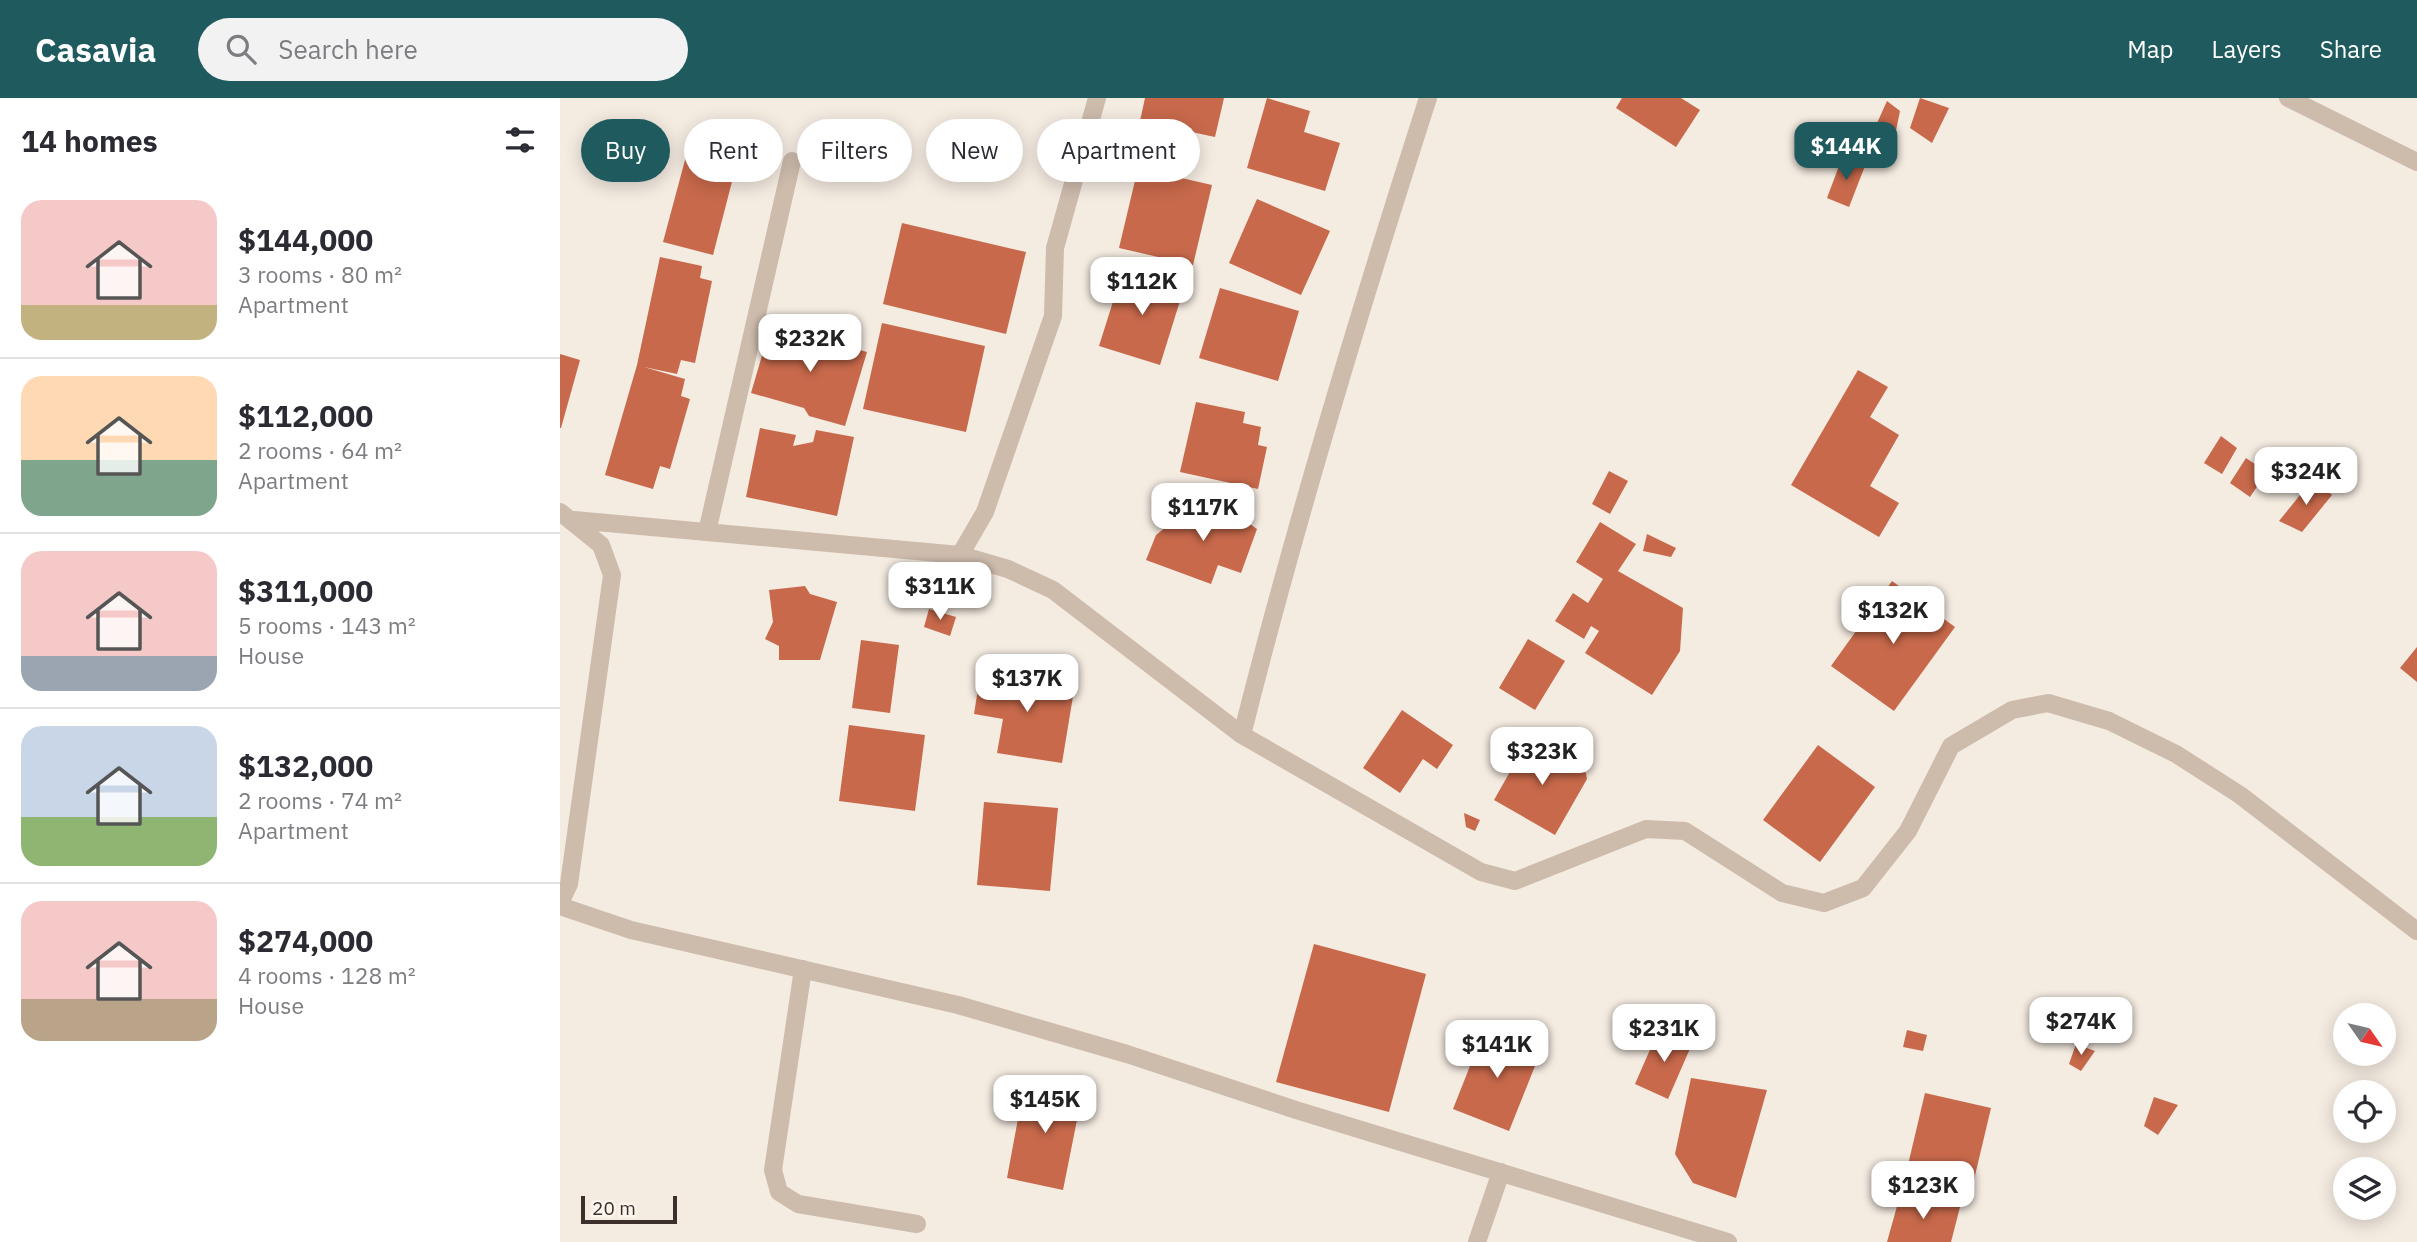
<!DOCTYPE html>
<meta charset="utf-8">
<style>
body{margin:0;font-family:"IBM Plex Sans",sans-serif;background:#f2f2f3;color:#2b2b33;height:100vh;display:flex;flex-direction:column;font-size:26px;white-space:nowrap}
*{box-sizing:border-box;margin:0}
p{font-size:23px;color:#7c7c81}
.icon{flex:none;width:38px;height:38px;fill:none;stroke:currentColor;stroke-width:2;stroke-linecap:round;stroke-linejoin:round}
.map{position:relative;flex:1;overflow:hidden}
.side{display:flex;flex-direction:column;background:#fff;width:560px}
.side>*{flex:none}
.banner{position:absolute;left:21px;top:21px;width:665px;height:63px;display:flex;gap:14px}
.needle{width:46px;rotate:124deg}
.fabs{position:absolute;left:1773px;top:905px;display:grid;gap:14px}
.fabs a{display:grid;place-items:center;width:63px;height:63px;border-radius:50%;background:#fff;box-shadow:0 4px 18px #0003;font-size:35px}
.scale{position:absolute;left:21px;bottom:18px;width:96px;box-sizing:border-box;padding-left:7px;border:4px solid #3b302b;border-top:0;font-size:19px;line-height:24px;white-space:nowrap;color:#3b302b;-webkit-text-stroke:5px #fbf5ee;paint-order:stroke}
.price{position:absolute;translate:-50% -60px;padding:0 16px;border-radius:14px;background:#fff;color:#222;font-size:23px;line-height:46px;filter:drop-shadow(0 2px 4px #0008)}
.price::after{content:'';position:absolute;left:50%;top:42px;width:21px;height:16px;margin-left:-10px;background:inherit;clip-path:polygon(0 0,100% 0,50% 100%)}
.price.on{background:#1f5a5e;color:#fff}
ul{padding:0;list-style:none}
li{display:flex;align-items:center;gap:21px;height:175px;padding:0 21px}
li+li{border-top:2px solid #e1e1e2}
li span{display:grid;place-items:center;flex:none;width:196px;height:140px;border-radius:21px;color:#555}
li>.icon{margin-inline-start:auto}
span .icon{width:84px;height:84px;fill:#fffc;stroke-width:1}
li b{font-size:30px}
h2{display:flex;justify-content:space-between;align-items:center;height:84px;padding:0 21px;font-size:30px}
.tag{padding:0 24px;border-radius:32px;background:#fff;box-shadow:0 4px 18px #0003;font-size:24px;line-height:63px}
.tag.on{background:#1f5a5e;color:#fff}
header{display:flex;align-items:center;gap:42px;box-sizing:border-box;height:98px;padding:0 35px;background:#1f5a5e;color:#fff}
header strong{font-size:33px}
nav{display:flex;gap:38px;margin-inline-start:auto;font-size:24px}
.search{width:490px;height:63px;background:#f2f2f3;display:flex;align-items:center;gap:18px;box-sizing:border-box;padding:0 24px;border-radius:38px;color:#7c7c81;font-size:26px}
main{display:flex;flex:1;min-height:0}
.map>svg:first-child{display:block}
.building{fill:#c8694b}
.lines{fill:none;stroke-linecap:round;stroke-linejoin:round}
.minor{stroke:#cdbbac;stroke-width:18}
</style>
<header>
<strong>Casavia</strong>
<div class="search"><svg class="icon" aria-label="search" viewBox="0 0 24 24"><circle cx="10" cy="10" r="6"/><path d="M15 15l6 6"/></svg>Search here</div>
<nav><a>Map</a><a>Layers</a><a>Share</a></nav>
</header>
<main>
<section class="side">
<h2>14 homes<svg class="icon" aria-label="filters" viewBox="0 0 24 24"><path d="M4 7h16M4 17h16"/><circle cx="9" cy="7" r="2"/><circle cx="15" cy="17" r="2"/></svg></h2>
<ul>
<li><span style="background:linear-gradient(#f6c9c9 75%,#c2b280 0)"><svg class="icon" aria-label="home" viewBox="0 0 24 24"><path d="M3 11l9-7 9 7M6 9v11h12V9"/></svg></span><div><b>$144,000</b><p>3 rooms · 80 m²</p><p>Apartment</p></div></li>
<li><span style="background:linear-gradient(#ffd9b3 60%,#7fa58c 0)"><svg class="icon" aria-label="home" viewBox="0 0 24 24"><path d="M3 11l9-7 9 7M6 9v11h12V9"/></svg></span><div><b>$112,000</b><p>2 rooms · 64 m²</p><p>Apartment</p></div></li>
<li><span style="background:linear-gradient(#f6c9c9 75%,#9aa5b1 0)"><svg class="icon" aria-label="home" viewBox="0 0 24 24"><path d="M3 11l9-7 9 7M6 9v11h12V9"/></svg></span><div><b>$311,000</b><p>5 rooms · 143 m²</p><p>House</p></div></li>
<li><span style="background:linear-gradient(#c9d6e8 65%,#8fb573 0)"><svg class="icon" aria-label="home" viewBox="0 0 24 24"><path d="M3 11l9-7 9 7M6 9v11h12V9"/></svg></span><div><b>$132,000</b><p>2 rooms · 74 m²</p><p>Apartment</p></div></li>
<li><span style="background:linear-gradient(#f6c9c9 70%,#b9a48a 0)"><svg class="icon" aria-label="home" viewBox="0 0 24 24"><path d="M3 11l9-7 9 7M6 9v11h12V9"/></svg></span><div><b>$274,000</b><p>4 rooms · 128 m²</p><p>House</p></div></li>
</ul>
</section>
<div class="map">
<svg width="1857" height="1144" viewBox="0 0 1857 1144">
<rect width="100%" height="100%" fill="#f4ebe1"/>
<path class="building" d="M585,0h79l-9,39 -75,-16z
M707,0l43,13 -6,21 36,11 -15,48 -78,-23z
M1062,0h59l19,12 -24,37 -60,-39z
M1360,0l29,10 -17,35 -22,-15z
M1327,3l13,10 -7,34 -20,-13z
M132,36l49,13 -28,108 -50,-13z
M1282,60l23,8 -16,41 -22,-9z
M578,70l74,17 -19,80 -74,-17z
M697,101l73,32 -29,64 -72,-32z
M342,125l124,29 -20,82 -123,-30z
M100,159l42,9 -2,12 12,3 -17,82 -14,-3 -4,14 -33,-7 41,12 -4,17 9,3 -20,70 -10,-3 -7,23 -48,-14 32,-110z
M563,172l61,18 -24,77 -61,-19z
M660,190l79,23 -21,70 -79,-23z
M322,225l103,23 -19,86 -103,-23z
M211,227l96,27 -22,74 -36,-10 -5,-8 -53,-15z
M0,256l20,6 -19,68h-1z
M1298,272l30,17 -18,30 29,18 -29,51 29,17 -20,34 -88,-52z
M636,304l49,10 -2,11 18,4 -3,18 9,2 -9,42 -78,-17z
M200,330l36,7 -3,11 20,-4 3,-12 38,7 -17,79 -91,-19z
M1661,338l16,12 -15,26 -18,-11z
M1686,360l21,14 -17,25 -20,-14z
M1049,373l19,10 -18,33 -18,-10z
M1753,381l19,16 -30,37 -23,-11z
M632,406l26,11 15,-3 24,17 -16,44 -23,-8 -7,19 -65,-24 10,-25 15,-12 6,-14 11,5z
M1040,424l36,22 -18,27 65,37 -3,43 -28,44 -67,-42 14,-22 -8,-5 -7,13 -29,-18 18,-28 15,10 15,-24 -27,-17z
M1087,436l29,14 -5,9 -28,-6z
M1332,483l63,46 -61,84 -63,-45z
M245,488l5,8 27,8 -17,58h-41v-14l-14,-7 8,-17 -4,-32z
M369,511l27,8 -6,19 -26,-9z
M968,541l37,22 -30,49 -36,-22z
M301,542l38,5 -9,68 -38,-5z
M1857,549v35l-17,-14z
M421,572l94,14 -13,79 -65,-10 6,-34 -29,-5z
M842,612l51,35 -16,24 -14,-10 -23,34 -37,-25z
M289,627l76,10 -10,76 -76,-10z
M968,642l58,33 1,6 -32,56 -61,-35z
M1258,647l57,42 -55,75 -57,-42z
M424,704l74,6 -8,83 -73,-6z
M904,715l16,7 -5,11 -9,-4z
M754,846l112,30 -37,138 -113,-30z
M925,930l56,23 -32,80 -56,-22z
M1099,931l33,15 -24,55 -33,-15z
M1347,932l20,5 -4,16 -20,-4z
M1516,946l19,7 -14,20 -12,-7z
M1131,980l76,12 -31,108 -43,-15 -18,-29z
M465,983l58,9 -20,100 -56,-12z
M1365,995l66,15 -18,76 -66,-15z
M1594,999l24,8 -20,30 -14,-9z
M1341,1094l59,15 -9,35h-64z"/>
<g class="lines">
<path class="minor" d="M1728,0l129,64
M0,414l41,33 11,30 -43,309 -9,19
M14,422l386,35 48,14 45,21 189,145 239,137 34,9 131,-52 39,2 97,62 42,10 39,-15 45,-57 43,-85 61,-36 36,-7 61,18 67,33 64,41 177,136
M147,434l85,-371
M400,457l25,-43 68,-196 2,-68 42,-150
M682,637c54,-215 118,-426 186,-637
M0,808l71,24 327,75 169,49 169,56 432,132
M243,871l-30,201 6,22 19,12 119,20
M917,1144l24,-70"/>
</g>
</svg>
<div class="fabs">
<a><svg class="needle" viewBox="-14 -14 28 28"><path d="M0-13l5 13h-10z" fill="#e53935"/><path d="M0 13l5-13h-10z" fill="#7c7c81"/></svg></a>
<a><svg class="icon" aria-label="locate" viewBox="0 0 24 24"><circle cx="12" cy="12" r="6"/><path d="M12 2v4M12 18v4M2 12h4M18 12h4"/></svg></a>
<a><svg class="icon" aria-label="layers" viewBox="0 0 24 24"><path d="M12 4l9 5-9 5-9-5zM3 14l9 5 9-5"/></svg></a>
</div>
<div class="scale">20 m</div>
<b class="price on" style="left:1286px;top:84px">$144K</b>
<b class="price" style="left:582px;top:219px">$112K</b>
<b class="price" style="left:250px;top:276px">$232K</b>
<b class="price" style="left:1746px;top:409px">$324K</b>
<b class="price" style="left:643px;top:445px">$117K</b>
<b class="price" style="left:380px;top:524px">$311K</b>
<b class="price" style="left:1333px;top:548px">$132K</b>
<b class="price" style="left:467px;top:616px">$137K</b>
<b class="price" style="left:982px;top:689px">$323K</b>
<b class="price" style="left:1521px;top:959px">$274K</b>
<b class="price" style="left:1104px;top:966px">$231K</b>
<b class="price" style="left:937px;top:982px">$141K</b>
<b class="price" style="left:485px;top:1037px">$145K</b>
<b class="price" style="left:1363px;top:1123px">$123K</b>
<div class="banner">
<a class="tag on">Buy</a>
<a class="tag">Rent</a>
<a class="tag">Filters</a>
<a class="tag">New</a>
<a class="tag">Apartment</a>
</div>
</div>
</main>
